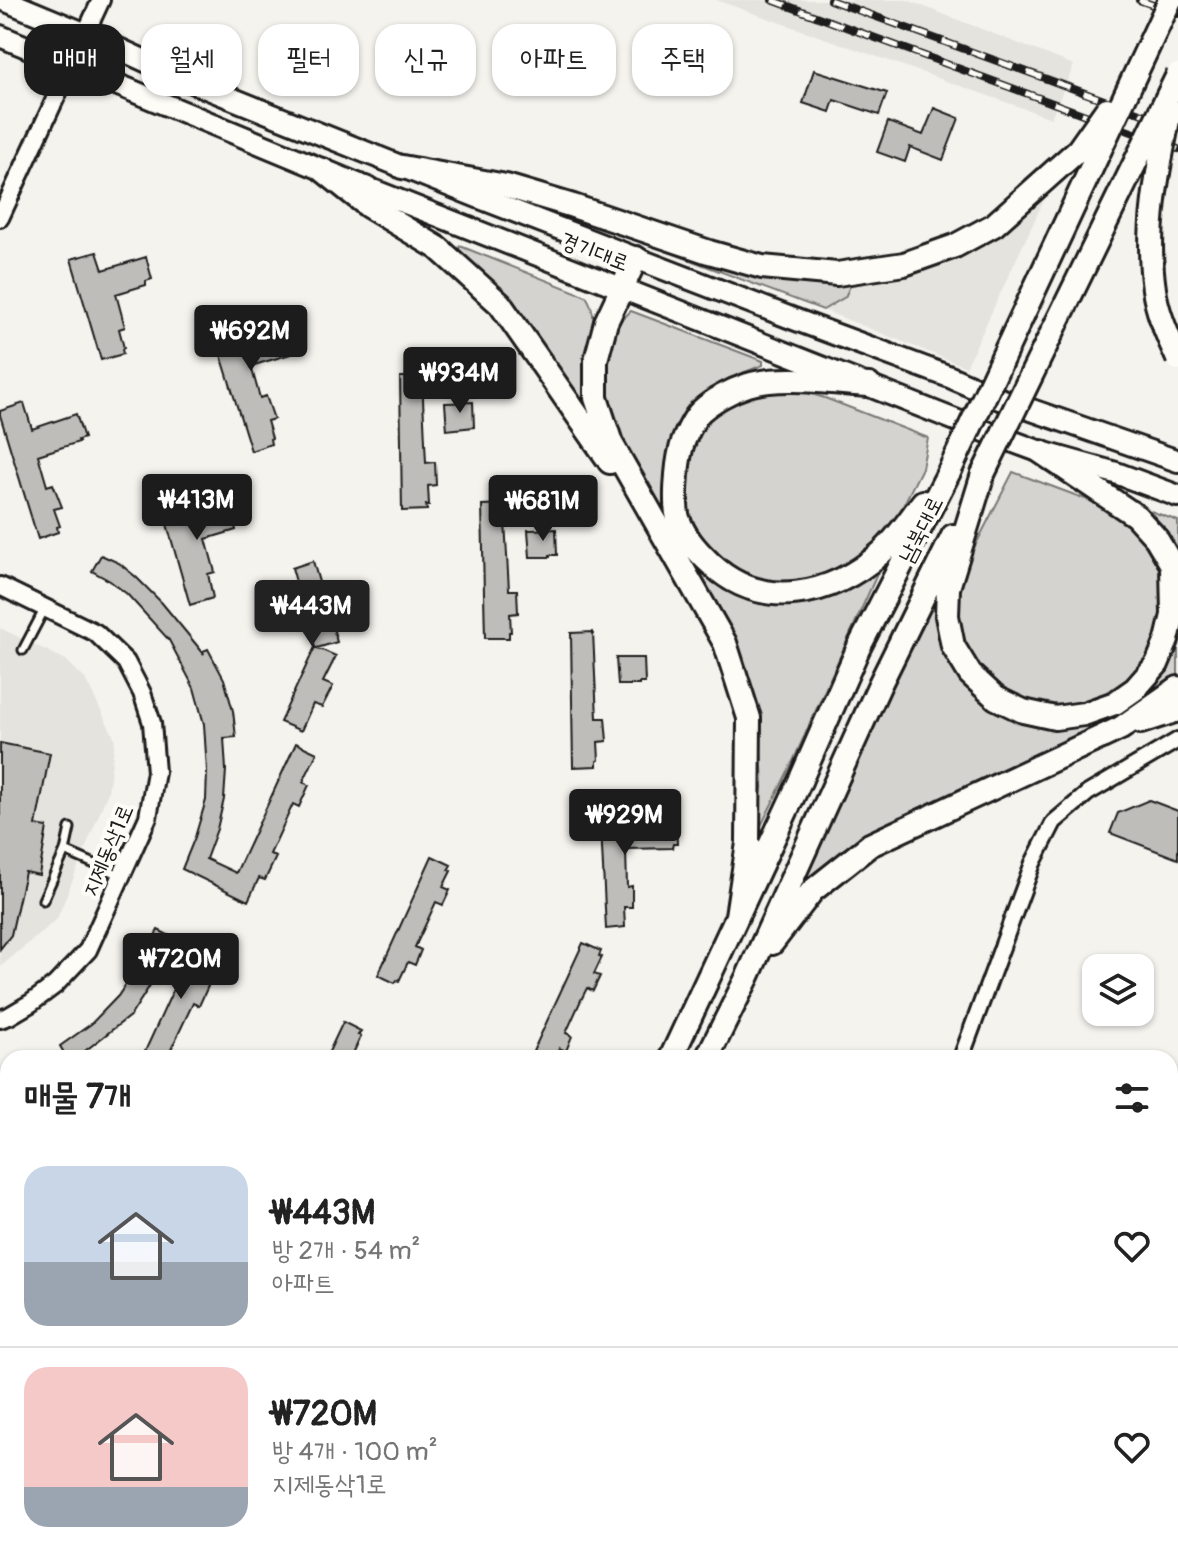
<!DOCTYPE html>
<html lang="ko">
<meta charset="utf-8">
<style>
body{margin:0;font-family:Pangolin,"Poor Story",sans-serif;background:#f2f2f2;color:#222;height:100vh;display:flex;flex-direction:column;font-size:30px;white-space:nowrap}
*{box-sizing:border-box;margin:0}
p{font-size:26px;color:#767676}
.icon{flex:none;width:44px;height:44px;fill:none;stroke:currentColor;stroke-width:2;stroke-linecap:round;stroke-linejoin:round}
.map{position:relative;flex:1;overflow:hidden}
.panel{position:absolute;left:0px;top:1050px;width:1178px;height:514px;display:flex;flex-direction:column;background:#fff;border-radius:24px 24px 0 0;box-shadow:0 2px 6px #0004}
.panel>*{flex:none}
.banner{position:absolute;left:24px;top:24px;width:1130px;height:72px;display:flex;gap:16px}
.fabs{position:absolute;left:1082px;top:954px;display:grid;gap:16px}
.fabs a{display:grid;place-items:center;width:72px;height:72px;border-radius:16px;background:#fff;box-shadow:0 2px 6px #0004;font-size:40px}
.price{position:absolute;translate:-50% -68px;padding:0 18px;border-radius:8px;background:#1c1c1c;color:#fff;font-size:26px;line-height:52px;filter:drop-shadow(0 2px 4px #0008)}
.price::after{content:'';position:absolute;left:50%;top:48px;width:24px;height:18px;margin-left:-12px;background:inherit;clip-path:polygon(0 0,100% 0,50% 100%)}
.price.current{background:#222;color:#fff}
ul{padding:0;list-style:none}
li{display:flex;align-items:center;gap:24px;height:200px;padding:0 24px}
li+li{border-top:2px solid #e0e0e0}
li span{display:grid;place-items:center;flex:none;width:224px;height:160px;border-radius:24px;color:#555}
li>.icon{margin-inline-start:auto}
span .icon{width:96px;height:96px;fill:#fffc;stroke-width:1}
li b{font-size:34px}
h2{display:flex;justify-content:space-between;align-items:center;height:96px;padding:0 24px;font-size:34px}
.tag{padding:0 28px;border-radius:24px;background:#fff;box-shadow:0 2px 6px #0004;font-size:28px;line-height:72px}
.tag.current{background:#1c1c1c;color:#fff}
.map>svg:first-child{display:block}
.built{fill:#e4e3de}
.green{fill:#d4d3cf;stroke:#787876;stroke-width:2}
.building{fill:#bebdba;stroke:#1c1c1c;stroke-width:2}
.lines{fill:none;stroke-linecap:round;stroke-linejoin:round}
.service-casing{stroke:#1c1c1c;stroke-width:13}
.minor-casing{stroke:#1c1c1c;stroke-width:20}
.tertiary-casing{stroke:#1c1c1c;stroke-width:22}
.primary-casing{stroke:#1c1c1c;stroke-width:26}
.trunk-casing{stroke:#1c1c1c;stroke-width:28}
.service{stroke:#fdfcf7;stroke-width:7}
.minor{stroke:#fdfcf7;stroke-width:14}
.tertiary{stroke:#fdfcf7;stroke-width:16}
.primary{stroke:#fdfcf7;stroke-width:20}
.trunk{stroke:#fdfcf7;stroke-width:22}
.rail-casing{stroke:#1c1c1c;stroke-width:8}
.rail{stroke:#fdfcf7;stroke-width:5;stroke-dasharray:15;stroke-linecap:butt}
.trunk-bridge-casing{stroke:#1c1c1c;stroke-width:28;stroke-linecap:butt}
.trunk-bridge{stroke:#fdfcf7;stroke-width:22}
.labels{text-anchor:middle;stroke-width:8;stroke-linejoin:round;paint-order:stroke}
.street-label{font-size:22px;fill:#1c1c1c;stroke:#fdfcf7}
</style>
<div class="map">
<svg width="1178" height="1563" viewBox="0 0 1178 1563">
<rect width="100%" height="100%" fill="#f4f3ee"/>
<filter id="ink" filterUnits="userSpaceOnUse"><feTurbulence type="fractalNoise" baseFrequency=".0125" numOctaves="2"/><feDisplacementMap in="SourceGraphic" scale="16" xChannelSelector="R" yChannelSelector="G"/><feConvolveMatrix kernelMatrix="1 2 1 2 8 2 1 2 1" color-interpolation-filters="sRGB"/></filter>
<g filter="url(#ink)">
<path class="built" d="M716,0h191l167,65 -23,53z
M1052,183l-86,184 -143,-57 22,-13 7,-15 55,-9z
M0,628l66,32 19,19 30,60 -7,53 -51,127 -57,48z
M1170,1337l8,3v223h-328l3,-7h317z
M66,1556h262l-3,7h-244z
M559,1556h114l-2,7h-115z"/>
<path class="green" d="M625,233l227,49 -7,15 -22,13 -200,-75z
M460,246l126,50c15,23 3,43 1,67 -1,17 2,35 3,51l-2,1 -80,-116 -50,-48z
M631,311l132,50v4l-18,7 -27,13 -27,23 -16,36 17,111 80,44 111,-38 -89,198 -35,71 -3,-1 7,-47 -4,-60 -128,-251 -29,-78 1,-37 11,-29z
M784,386l41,12 103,40 -6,30 -24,48 -30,39 -35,21 -54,9 -32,-7 -32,-24 -14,-19 -13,-23 -3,-32 4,-32 17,-32 20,-13 32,-12z
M1013,472l86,32 21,11 37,38 8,24 1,24 -7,39 -19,32 -32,24 -20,7 -24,2 -22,-1 -24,-9 -20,-10 -13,-13 -13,-16 -10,-23 -4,-20 2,-26 13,-37z
M1145,509l33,12v33l-5,-12z
M934,599c5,48 19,82 60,109 8,5 18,12 28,13 7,1 17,-1 24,-1 19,-1 37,-1 56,-2l2,5 -5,4 -103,50 -113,49 -29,18 -58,50z
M1178,646v32l-47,32 -3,-6 41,-43z
M365,1556h49l-3,7h-49z"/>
<path class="building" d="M814,70l73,23 -8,22 -45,-15 -4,12 -27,-9z
M934,108l25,10 -16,42 -33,-13 -5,15 -28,-10 11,-30 35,13z
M97,252l6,18 43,-13 6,22 -6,2v4l-30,9 9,33 -6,2 5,19 -2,1 1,5 -22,6 -30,-101z
M236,315l8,25 45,-14 7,24 -6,2 1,2 -40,12 9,32 6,-2 8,23 -7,2 5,17 -2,1 1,5 -20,7 -40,-128z
M400,377h22l4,86 9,-1 1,23 -8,1 1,19h-3l1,5 -25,1z
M473,402l1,25 -27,3 -2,-27z
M24,403l8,26 44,-15 8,24 -6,2 1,2 -41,13 9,31 6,-2 9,23 -8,2 6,17 -3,1 1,5 -20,7 -38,-124v-4z
M186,496l6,19 44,-13 6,22 -7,2 1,4 -30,9 9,33 -7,2 5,24 -23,7 -29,-102z
M504,504l5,86h8l1,23 -8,1 1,18h-2v6h-24l-3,-133z
M556,529l1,26h-7v2h-20l-2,-27z
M101,555l18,8 17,14 26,26 42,51 -1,-3 5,-2 16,30 9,32 3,26 -12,1 2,32 -2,29 -7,30 -11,30 30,14 60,-130 21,10 -14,29 6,3 -10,22 -6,-3 -23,50 6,3 -11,23 -6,-2 -11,23 -66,-32 13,-32 11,-37 1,-29 -3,-47 -10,-36 -25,-48 -42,-46 -17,-13 -18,-10z
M313,561l8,28 7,-2 5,21 -5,1 9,33 -20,6 19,8 -13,26 10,4 -11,21 -9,-3 -12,27 -21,-9 35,-75 -23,-79z
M593,632l4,86h8l2,23 -9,1 1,18 -2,1v5l-24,1 -2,-134z
M616,658h28l1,25h-6v2h-21z
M0,743l50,10 -14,72 11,2 -8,48 -14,-3 -14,63 -11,14z
M1149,800l29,11v48l-68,-26 8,-20z
M624,805v7l3,-1 1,15 48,-2 1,20h-4l-1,4 -46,1 1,38 5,-1v21h-8l1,20 -19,2 -6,-123z
M432,856l19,9 -3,5 3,1 -8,16 7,3 -7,15 -7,-3 -21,45 6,3 -6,15 -7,-3 -9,19 -2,-1 -2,3 -17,-8z
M158,930l18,9 -27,48 -18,28 -55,43h-9l-7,-12 31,-22 27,-28 24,-36z
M195,942l22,9 -14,30 6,3 -10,22 -6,-3 -26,55h-25z
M583,943l18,8 -2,5 3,1 -8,17 6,2 -7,15 -6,-3 -6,12 -15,33 6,3 -6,15 -7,-3 -5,10h-24z
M343,1022l18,9 -3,4 3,1 -10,22h-25z"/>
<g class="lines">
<g class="service-casing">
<path id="service" d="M23,650l21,-40
M65,851l57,25
M43,900l22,-49 5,-23"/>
</g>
<g class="minor-casing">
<path id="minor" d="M961,1058l72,-195 21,-41 34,-29 90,-53
M0,1550l8,3
M14,1556l16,7
M348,1563l3,-7
M779,1563l3,-7"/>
</g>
<g class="tertiary-casing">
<path id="tertiary" d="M0,218l101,-218
M0,586l96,47 30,29 16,31 10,30 4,49 -8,45 -60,133 -33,35 -24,18 -22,13 -9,3"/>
</g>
<g class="primary-casing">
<path id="primary" d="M4,0l82,34 110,50 284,114 311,120 159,59 50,22 178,62
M0,36l355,147 608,240 78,29 75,21 62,23"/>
</g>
<g class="trunk-casing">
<path id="trunk" d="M402,167l104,19 67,20 136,46 53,15 75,7
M323,170l45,36 70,42 62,56 110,158
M636,258l-30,64 -10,38v38l15,45 114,200 24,75 -1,125 -11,73
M869,385c-36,-2 -87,-10 -121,0 -16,5 -35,15 -47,26 -7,6 -18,29 -20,38 -4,15 -8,58 -2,72 6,17 19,31 32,43 51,48 121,32 170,-11 16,-14 29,-35 42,-51
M983,474l-35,114 -1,28 6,30 17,28 26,24 27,13 32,7 29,-4 31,-11 20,-14 22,-25 10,-24 6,-25 -1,-50 -16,-27 -20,-22 -95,-64
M1141,722l37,-12
M772,943l40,-52 58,-46 251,-117 57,-40
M671,1058l130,-279 57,-130 92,-179
M707,1058l41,-82 132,-292 73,-148
M435,1563l3,-7
M462,1563l4,-7"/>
</g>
<use href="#service" class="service"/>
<use href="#minor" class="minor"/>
<use href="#tertiary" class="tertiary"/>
<use href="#primary" class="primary"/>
<use href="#trunk" class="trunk"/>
<g class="rail-casing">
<path id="rail" d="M772,0l406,149
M830,0l348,127
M1139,0l39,14"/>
</g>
<use href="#rail" class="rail"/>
<g class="trunk-bridge-casing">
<path id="trunk-bridge" d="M1170,110c-12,59 -25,119 -16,179 3,24 14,47 24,70
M837,274l67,-10 51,-18 39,-21 84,-75 29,-41
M950,470l220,-470
M983,474l195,-399"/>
</g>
<use href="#trunk-bridge" class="trunk-bridge"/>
</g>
</g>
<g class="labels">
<g class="street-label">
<text transform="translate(595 251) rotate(21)" y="8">경기대로</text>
<text transform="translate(920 529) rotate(-63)" y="8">남북대로</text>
<text transform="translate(107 850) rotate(-67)" y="8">지제동삭1로</text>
</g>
</g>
</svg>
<div class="fabs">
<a><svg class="icon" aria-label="layers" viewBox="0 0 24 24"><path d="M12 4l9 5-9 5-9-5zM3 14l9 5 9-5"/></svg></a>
</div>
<b class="price" style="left:251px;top:373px">₩692M</b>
<b class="price" style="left:460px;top:415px">₩934M</b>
<b class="price" style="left:197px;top:542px">₩413M</b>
<b class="price" style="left:543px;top:543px">₩681M</b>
<b class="price current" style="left:312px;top:648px">₩443M</b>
<b class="price" style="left:625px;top:857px">₩929M</b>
<b class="price" style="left:181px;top:1001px">₩720M</b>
<div class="banner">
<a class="tag current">매매</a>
<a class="tag">월세</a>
<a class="tag">필터</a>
<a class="tag">신규</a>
<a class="tag">아파트</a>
<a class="tag">주택</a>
</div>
<section class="panel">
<h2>매물 7개<svg class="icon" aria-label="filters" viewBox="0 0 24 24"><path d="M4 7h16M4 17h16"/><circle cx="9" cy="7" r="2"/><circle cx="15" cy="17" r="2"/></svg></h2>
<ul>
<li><span style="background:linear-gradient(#c9d6e8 60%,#9aa5b1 0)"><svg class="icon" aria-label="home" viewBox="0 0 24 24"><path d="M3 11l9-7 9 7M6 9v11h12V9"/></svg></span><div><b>₩443M</b><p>방 2개 · 54 m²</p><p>아파트</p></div><svg class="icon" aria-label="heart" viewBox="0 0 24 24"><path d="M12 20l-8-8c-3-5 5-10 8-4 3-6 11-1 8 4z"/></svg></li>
<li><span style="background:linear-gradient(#f6c9c9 75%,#9aa5b1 0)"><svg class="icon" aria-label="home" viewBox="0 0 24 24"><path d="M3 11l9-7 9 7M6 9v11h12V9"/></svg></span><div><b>₩720M</b><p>방 4개 · 100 m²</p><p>지제동삭1로</p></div><svg class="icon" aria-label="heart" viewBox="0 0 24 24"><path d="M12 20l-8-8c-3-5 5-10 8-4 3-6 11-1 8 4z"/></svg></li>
</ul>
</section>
</div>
